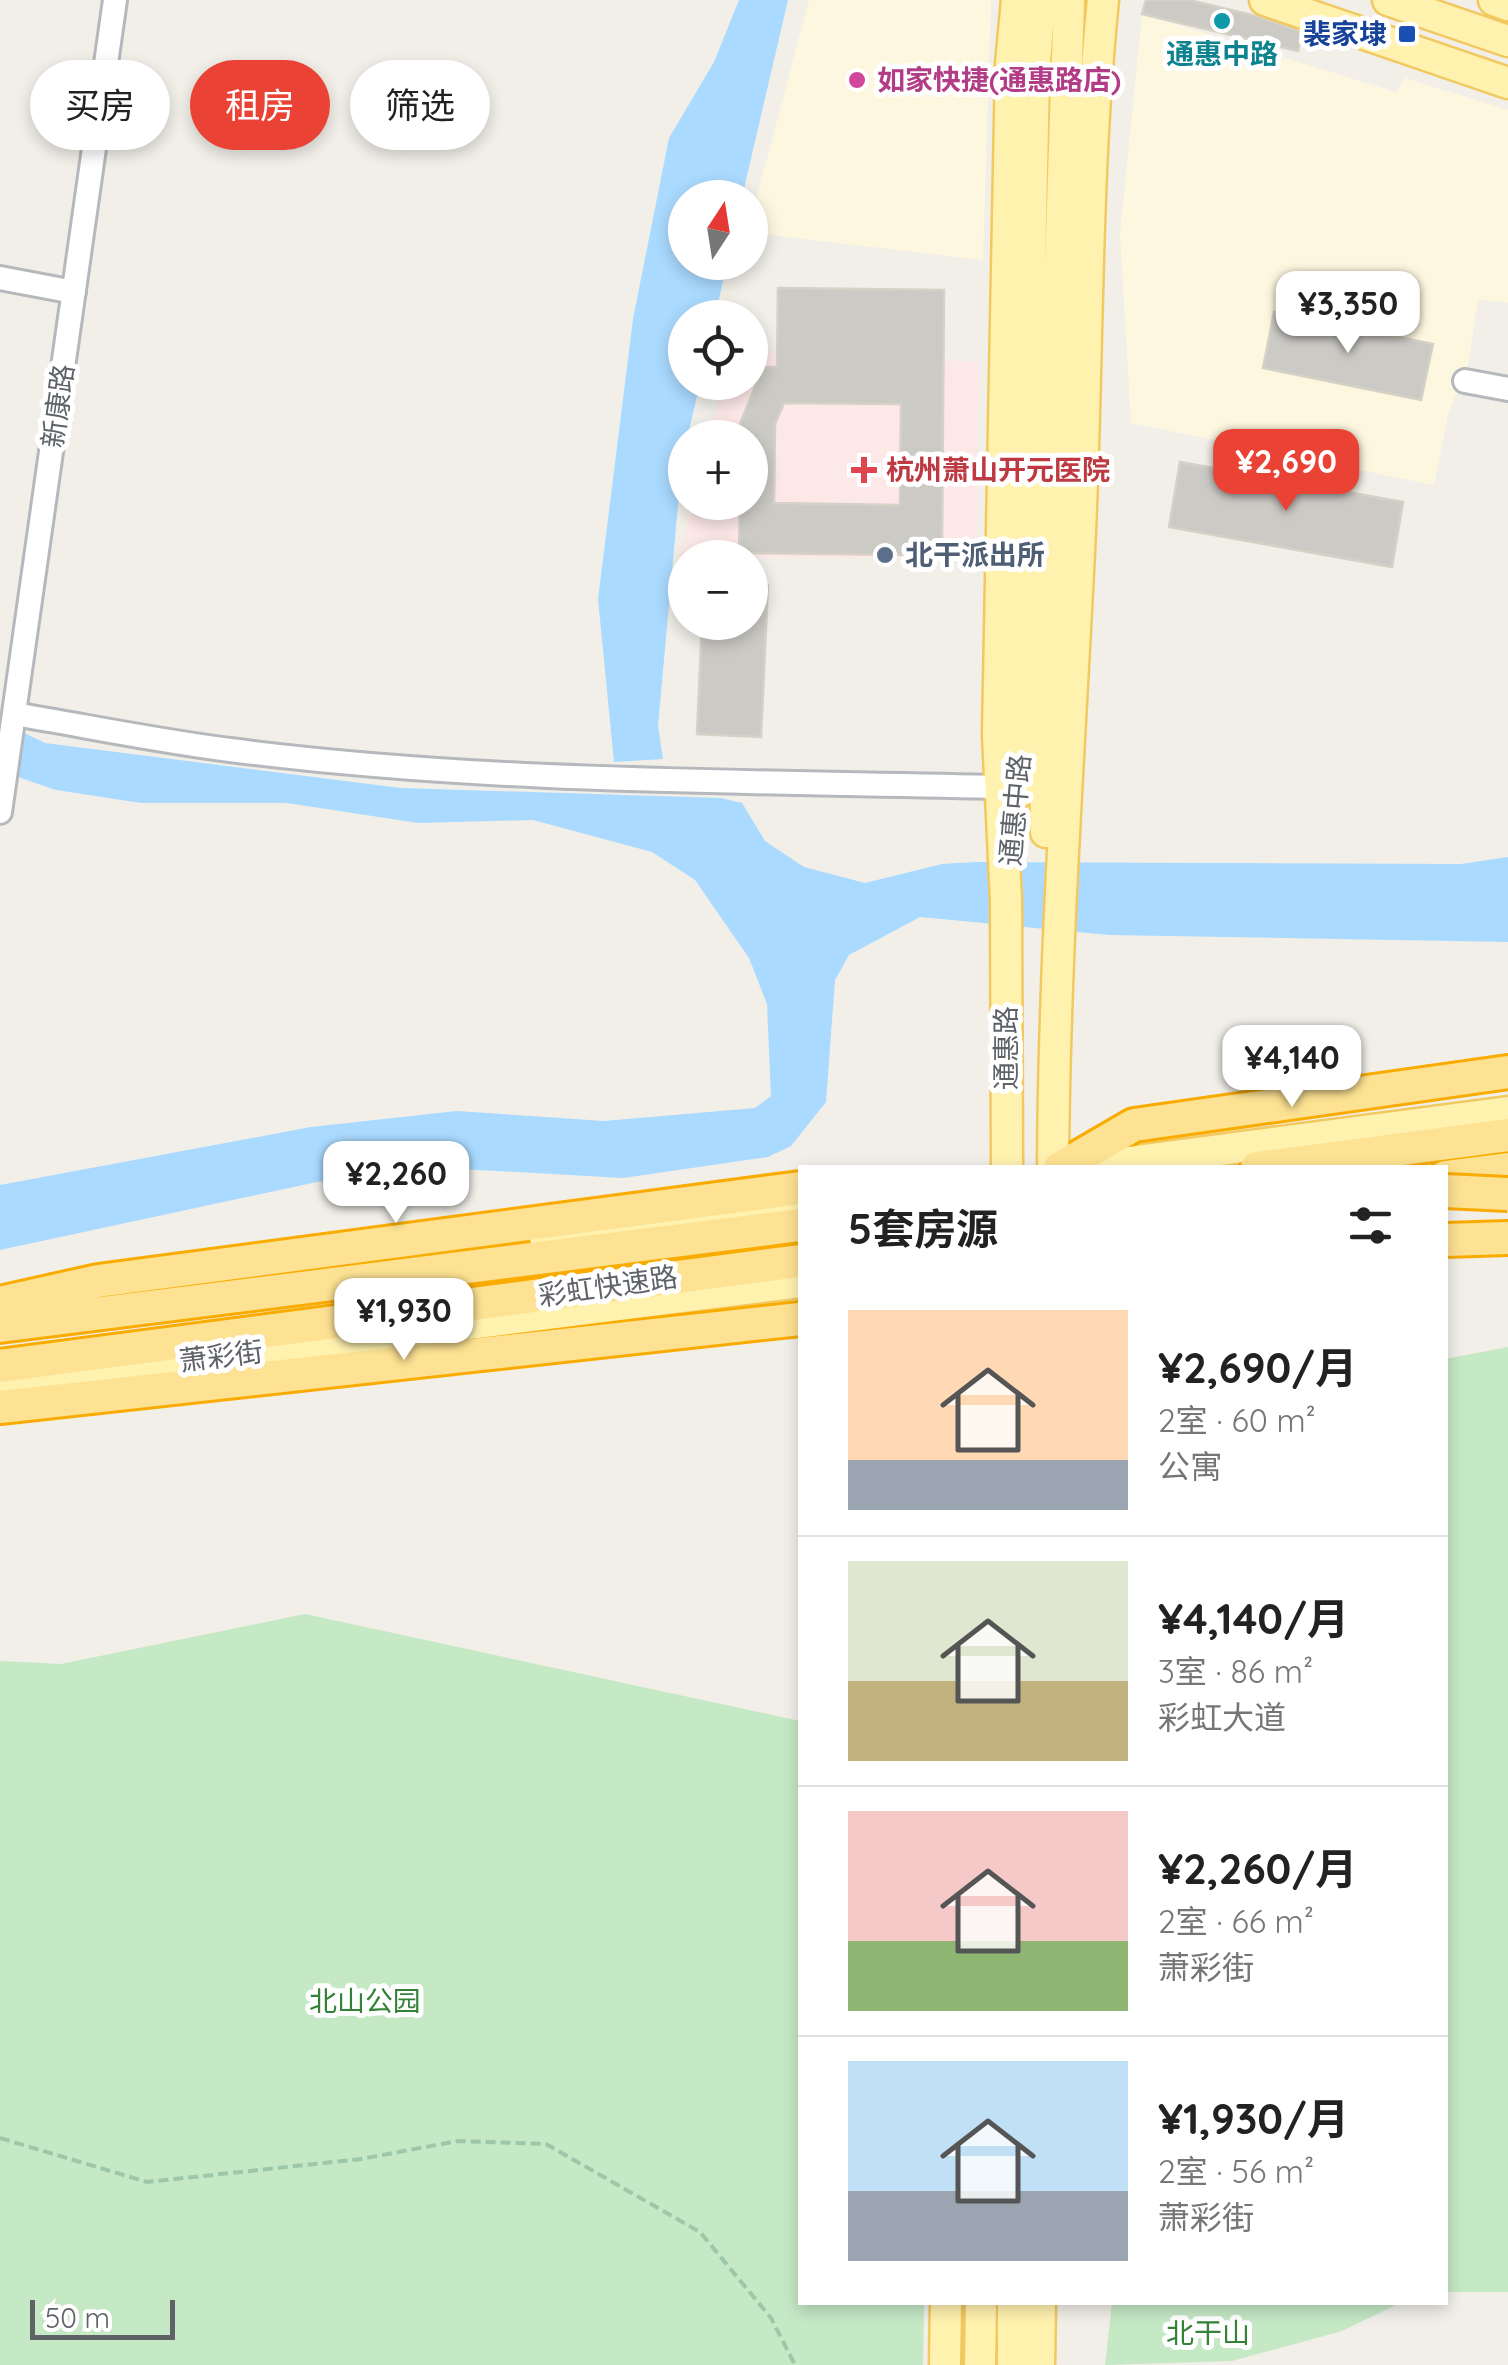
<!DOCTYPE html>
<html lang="zh">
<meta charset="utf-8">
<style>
body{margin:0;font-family:Quicksand,"Noto Sans SC",sans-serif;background:#f2f2f2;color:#222;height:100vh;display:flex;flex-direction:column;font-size:38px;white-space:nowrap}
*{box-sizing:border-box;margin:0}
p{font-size:32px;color:#767676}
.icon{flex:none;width:55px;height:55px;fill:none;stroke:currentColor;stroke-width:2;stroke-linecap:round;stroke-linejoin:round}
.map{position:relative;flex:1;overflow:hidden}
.panel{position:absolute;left:798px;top:1165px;width:650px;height:1140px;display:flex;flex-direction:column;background:#fff;border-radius:0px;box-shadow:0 5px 15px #0003}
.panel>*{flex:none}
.guide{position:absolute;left:30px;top:60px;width:618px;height:90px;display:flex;gap:20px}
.needle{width:65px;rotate:12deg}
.fabs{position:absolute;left:668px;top:180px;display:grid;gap:20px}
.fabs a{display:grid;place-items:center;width:100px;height:100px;border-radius:50%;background:#fff;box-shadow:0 5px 15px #0003;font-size:50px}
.scale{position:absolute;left:30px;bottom:25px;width:145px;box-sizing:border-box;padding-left:10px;border:5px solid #5f6368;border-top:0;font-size:28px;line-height:35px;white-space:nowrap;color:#5f6368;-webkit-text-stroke:8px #fff;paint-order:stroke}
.price{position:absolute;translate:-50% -85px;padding:0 22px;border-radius:20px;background:#fff;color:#222;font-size:32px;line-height:65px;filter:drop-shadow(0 2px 5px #0008)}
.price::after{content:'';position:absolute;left:50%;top:60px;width:30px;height:22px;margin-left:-15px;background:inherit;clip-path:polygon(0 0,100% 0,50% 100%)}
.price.active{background:#ea4335;color:#fff}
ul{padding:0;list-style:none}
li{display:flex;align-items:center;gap:30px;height:250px;padding:0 50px}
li+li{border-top:2px solid #e0e0e0}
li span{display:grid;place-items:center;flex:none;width:280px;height:200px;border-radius:0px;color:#555}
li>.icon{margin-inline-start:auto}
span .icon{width:120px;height:120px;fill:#fffc;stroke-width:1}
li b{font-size:42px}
h2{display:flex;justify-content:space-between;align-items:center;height:120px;padding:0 50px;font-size:42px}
.chip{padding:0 35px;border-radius:45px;background:#fff;box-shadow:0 5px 15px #0003;font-size:35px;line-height:90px}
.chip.active{background:#ea4335;color:#fff}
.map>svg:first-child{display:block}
.commercial{fill:#fef7e0}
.medical{fill:#fce8e6}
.green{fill:#c5e8c5}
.water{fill:#aadaff}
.building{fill:#cccac5;stroke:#d6d1c6;stroke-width:2.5;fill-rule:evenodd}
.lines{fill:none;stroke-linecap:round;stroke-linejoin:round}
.minor-casing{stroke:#b5b8bc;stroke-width:28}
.major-casing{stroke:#f2c960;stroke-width:35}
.highway-casing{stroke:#f9ab00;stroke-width:38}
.path{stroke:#9cc7a9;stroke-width:4;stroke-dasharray:10 5;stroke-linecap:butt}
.minor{stroke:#fff;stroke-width:22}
.major{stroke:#fff2af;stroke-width:30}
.highway{stroke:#fde293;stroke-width:32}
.highway-bridge-casing{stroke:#f9ab00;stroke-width:38;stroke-linecap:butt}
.highway-bridge{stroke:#fde293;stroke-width:32}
.culture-dot{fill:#0f9aa8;stroke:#fff;stroke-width:4}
.transit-dot{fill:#1a4fb4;stroke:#fff;stroke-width:4}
.hotel-dot{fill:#d1479c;stroke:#fff;stroke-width:4}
.health-dot{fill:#e0444e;stroke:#fff;stroke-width:4}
.service-dot{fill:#5c6f8a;stroke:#fff;stroke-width:4}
.labels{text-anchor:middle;stroke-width:10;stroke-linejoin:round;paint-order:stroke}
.transit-label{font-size:28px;font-weight:bold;fill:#164399;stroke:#fff;text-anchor:end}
.culture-label{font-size:28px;font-weight:bold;fill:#0d838f;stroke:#fff}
.hotel-label{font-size:28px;font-weight:bold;fill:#b23c85;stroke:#fff;text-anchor:start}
.street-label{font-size:28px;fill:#5f6368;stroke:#fff}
.health-label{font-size:28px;font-weight:bold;fill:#be3a42;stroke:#fff;text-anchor:start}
.service-label{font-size:28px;font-weight:bold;fill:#4e5e75;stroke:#fff;text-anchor:start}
.park-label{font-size:28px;fill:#348238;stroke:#fff}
</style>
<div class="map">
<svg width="1508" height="2365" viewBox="0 0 1508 2365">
<rect width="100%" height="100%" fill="#f1efe8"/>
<path class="commercial" d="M809,0h182l-8,260 -229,-27 4,-40z
M1142,14l254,78 9,-14 103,32v193l-30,-4 -10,66 -20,49 -14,71 -303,-62 -11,-190z"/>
<path class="medical" d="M750,350l229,12 -2,196h-298l14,-55 57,-1v-64l-41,-1 14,-54 27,-1z"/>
<path class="green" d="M1508,1347v945h-63v-933z
M305,1614l495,107v581l124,1 -1,62h-923v-704l61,3z
M1112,2303v-1l288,1 -58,28 -110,30 -127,4z"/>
<path class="water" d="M739,0h49l-46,197 -57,1v64l42,1 -12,54 -30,1v64l15,1 -18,78 -24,265 5,33 -49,3 -16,-163 35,-280 36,-181 45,-76z
M0,721l45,22 356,45 320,10 21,5 23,38 39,26 61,16 77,-19 34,-2 485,2 47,-7v85l-399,-7 -189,-18 -71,38 -14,25 -9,122 -35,44 -23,11 -145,21 -179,-10 -127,14 -317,68v-65l311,-58 146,-16 147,10 151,-13 16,-12 -4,-92 -18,-46 -54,-78 -43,-28 -119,-32 -115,3 -131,-20h-146l-85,-13 -56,-19z"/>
<path class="building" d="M1146,0h43l67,16 46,16 -4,19 -156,-37z
M778,288l166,2 -2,253 -23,12 -180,-2 1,-51h10v-64h-10v-14l23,-57h14zM784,403l117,1 -1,101 -126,-2 1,-79z
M1274,312l159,32 -12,56 -158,-32z
M1180,462l223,40 -11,65 -223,-40z
M750,584l18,1 -7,152 -64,-3 5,-112h48z"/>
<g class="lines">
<g class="minor-casing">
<path id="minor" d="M0,278l74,14
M1465,381l43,8
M14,714c72,12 144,27 216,36 255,33 515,31 772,37
M0,812l115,-812"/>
</g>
<g class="major-casing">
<path id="major" d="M1265,0l243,83
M1388,0l120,41
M1494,0l14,5
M1019,792l15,-718 6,-74
M1046,832l-1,-123 24,-709
M1007,1168l-1,-268 -8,-165 13,-671 6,-64
M1053,1168c1,-213 17,-425 27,-637 8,-177 5,-354 23,-531
M1083,1168l425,-56
M545,1238l255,-32
M0,1384l800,-102
M945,2365l1,-63
M980,2365l1,-63
M1013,2365v-63
M1039,2365l1,-63"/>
</g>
<g class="highway-casing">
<path id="highway" d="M1060,1168l74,-43 374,-53
M1257,1168l251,-33
M1445,1177l63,-8
M1445,1240l63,-2
M0,1303l98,-22 702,-93
M0,1326l800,-101
M0,1366l800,-105
M0,1407l800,-88"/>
</g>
<path class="path" d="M0,2138l147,44 214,-23 97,-18 88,3 154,88 71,86 24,47"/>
<use href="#minor" class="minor"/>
<use href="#major" class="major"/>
<use href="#highway" class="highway"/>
<g class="highway-bridge-casing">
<path id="highway-bridge" d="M1445,1191l63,3"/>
</g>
<use href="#highway-bridge" class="highway-bridge"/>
</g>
<circle class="culture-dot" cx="1222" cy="21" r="10"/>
<rect class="transit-dot" x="1397" y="24" width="20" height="20" rx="5"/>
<circle class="hotel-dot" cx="857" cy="80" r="10"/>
<path class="health-dot" d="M859 455h10v10h10v10h-10v10h-10v-10h-10v-10h10z"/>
<circle class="service-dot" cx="885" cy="555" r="10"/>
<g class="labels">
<g class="transit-label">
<text x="1387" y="44">裴家埭</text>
</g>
<g class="culture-label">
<text x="1222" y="64">通惠中路</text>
</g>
<g class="hotel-label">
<text x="877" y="90">如家快捷(通惠路店)</text>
</g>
<g class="street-label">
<text transform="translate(58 406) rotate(-82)" y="10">新康路</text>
<text transform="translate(1015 810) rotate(-85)" y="10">通惠中路</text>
<text transform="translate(1006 1048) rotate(-90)" y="10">通惠路</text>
<text transform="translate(608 1286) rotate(-8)" y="10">彩虹快速路</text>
<text transform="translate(221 1356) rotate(-7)" y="10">萧彩街</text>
</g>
<g class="health-label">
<text x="886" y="480">杭州萧山开元医院</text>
</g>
<g class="service-label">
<text x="905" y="565">北干派出所</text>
</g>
<g class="park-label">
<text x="365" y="2011">北山公园</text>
<text x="1208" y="2343">北干山</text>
</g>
</g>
</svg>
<div class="fabs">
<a><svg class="needle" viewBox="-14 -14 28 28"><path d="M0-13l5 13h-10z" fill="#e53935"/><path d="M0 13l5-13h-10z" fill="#767676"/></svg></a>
<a><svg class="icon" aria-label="locate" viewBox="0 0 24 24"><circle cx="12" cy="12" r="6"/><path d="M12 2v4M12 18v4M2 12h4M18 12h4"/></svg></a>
<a>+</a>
<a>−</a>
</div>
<div class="scale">50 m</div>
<b class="price" style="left:1348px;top:356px">¥3,350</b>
<b class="price active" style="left:1286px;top:514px">¥2,690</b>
<b class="price" style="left:1292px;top:1110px">¥4,140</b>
<b class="price" style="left:396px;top:1226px">¥2,260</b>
<b class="price" style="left:404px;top:1363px">¥1,930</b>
<div class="guide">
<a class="chip">买房</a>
<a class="chip active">租房</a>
<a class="chip">筛选</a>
</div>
<section class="panel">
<h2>5套房源<svg class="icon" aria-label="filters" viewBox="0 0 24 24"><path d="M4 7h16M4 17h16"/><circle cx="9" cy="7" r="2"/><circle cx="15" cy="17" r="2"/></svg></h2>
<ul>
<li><span style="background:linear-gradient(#ffd9b3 75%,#9aa5b1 0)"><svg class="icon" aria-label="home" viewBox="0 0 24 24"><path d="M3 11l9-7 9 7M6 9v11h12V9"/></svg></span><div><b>¥2,690/月</b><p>2室 · 60 m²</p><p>公寓</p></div></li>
<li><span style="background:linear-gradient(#dfe7d0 60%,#c2b280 0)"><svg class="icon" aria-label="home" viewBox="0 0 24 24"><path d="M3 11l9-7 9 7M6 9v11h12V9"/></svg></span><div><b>¥4,140/月</b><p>3室 · 86 m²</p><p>彩虹大道</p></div></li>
<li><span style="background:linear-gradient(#f6c9c9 65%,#8fb573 0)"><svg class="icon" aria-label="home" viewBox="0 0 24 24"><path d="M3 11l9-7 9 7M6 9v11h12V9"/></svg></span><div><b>¥2,260/月</b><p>2室 · 66 m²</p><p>萧彩街</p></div></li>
<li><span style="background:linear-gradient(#bfe0f5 65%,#9aa5b1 0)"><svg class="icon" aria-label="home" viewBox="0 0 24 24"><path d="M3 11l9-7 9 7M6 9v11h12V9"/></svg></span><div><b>¥1,930/月</b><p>2室 · 56 m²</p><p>萧彩街</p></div></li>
</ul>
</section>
</div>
